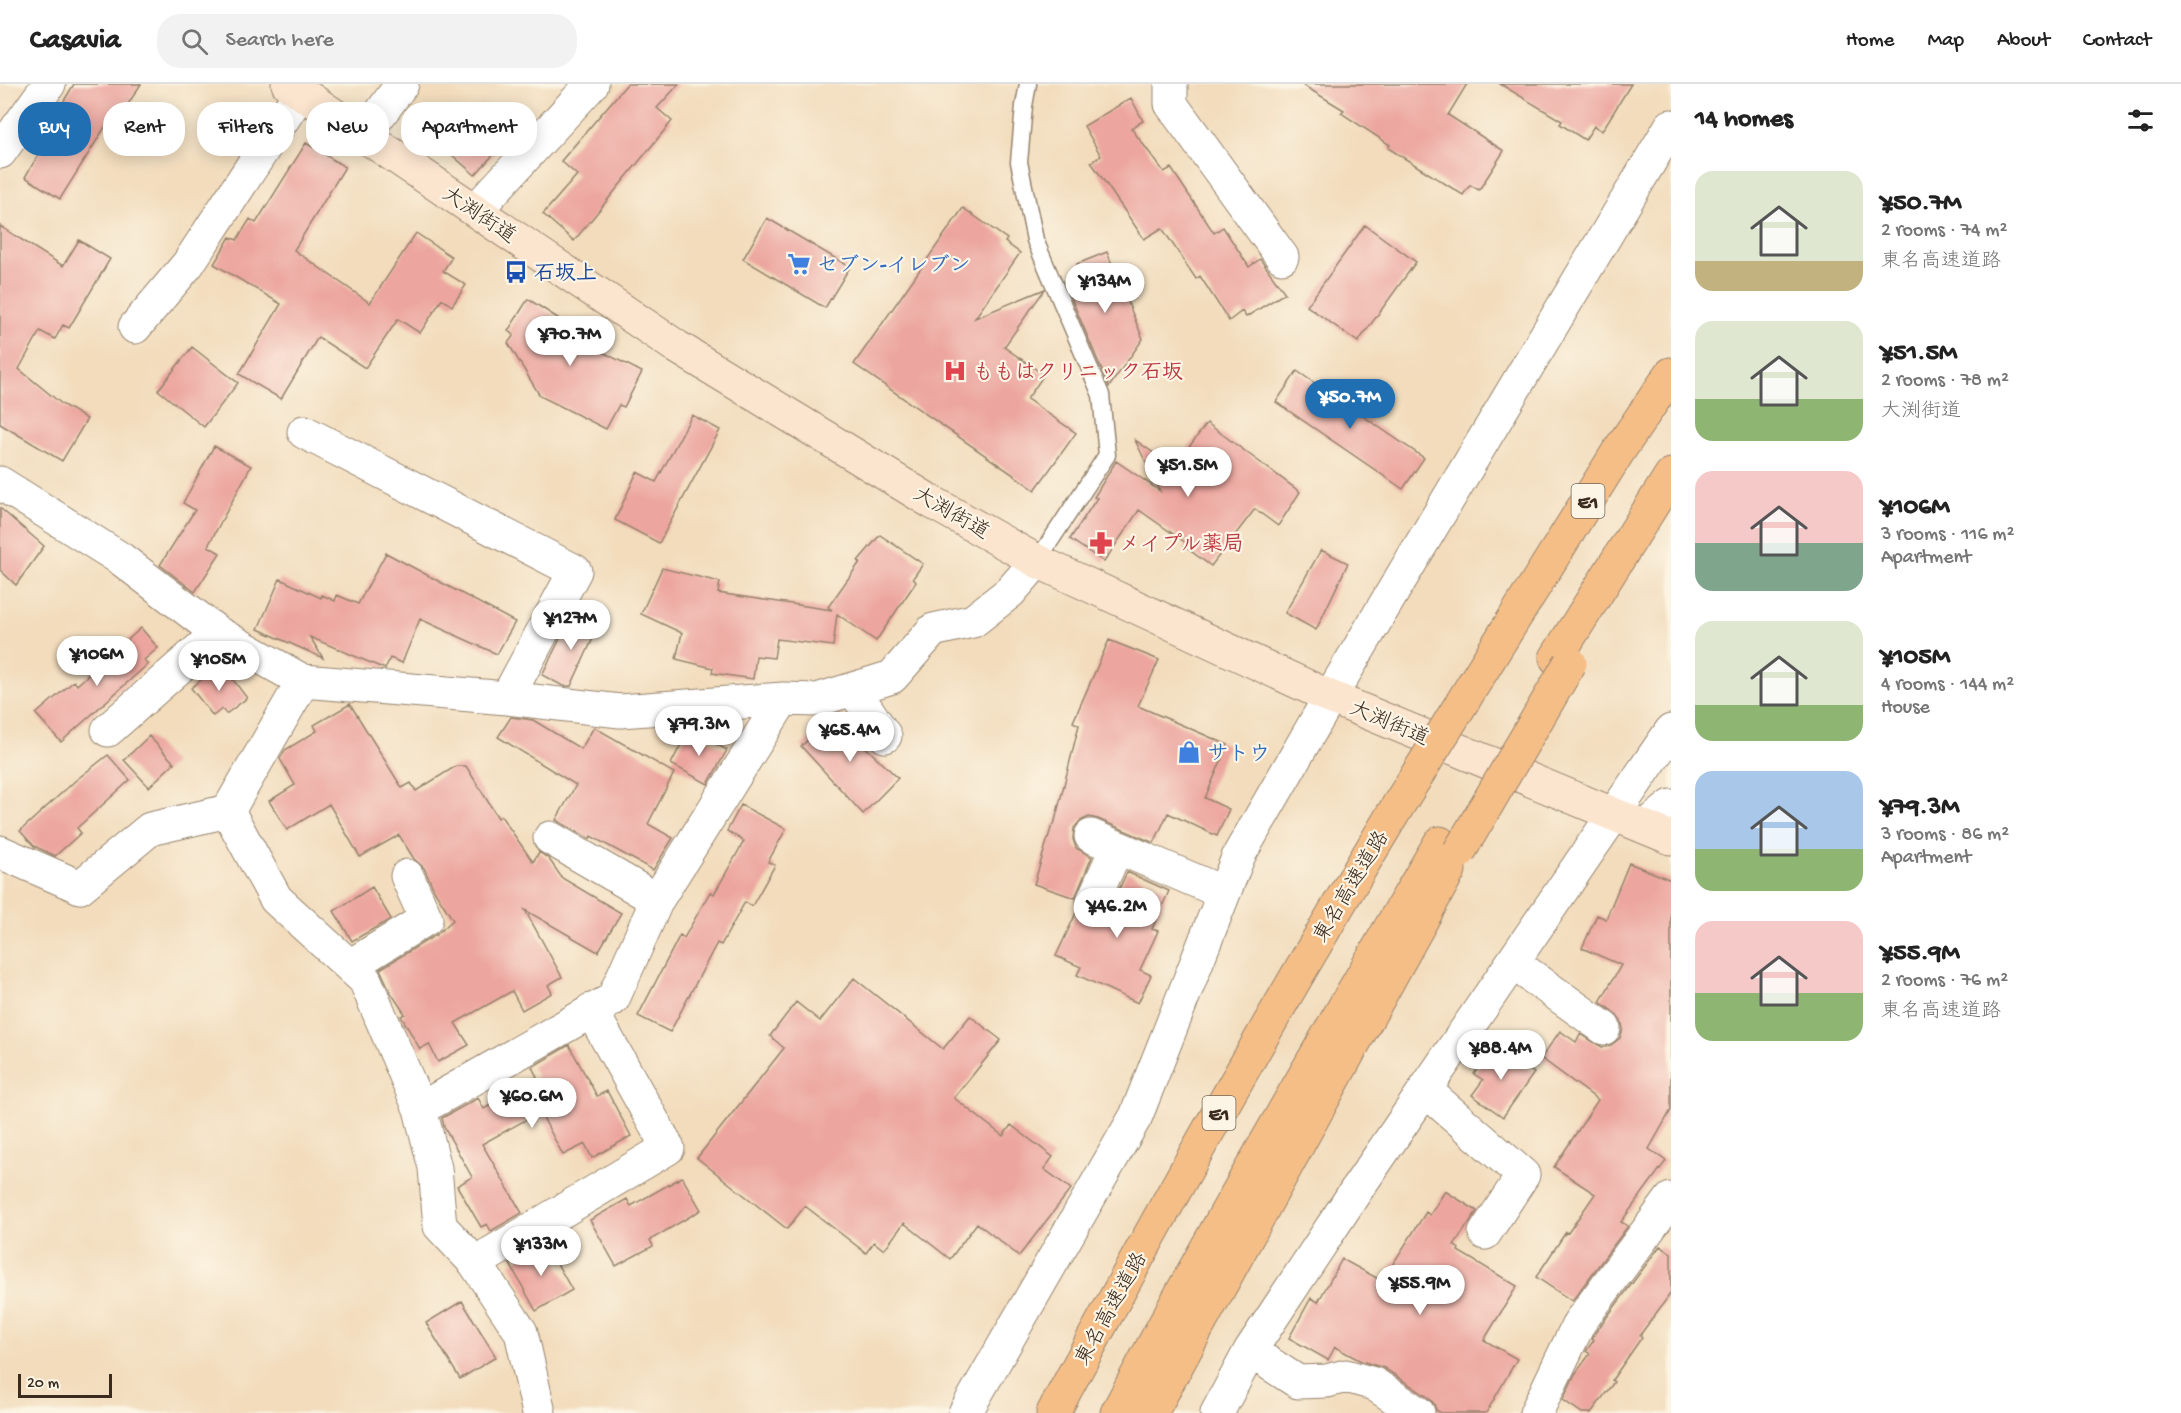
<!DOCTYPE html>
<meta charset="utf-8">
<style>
body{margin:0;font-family:"Gochi Hand","Klee One",sans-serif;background:#f2f2f2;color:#222;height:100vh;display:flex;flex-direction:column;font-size:22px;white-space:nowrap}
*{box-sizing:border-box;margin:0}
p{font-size:20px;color:#767676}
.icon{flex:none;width:33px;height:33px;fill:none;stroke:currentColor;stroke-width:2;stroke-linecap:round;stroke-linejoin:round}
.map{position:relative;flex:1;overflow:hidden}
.panel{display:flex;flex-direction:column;background:#fff;width:510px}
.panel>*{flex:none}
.top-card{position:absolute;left:18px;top:18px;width:570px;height:54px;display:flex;gap:12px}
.scale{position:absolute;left:18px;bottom:15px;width:94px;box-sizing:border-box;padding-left:6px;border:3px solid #3b2a1e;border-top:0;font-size:16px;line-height:21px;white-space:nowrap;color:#3b2a1e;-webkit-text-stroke:4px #fcf5e5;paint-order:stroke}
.price{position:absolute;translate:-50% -51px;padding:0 14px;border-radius:21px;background:#fff;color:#222;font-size:20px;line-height:39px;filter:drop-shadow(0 2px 3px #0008)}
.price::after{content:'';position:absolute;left:50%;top:36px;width:18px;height:14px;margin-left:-9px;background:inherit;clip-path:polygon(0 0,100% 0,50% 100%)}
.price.current{background:#1f6fb2;color:#fff}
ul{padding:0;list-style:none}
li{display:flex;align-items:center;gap:18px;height:150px;padding:0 24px}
li span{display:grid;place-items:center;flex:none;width:168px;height:120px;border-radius:18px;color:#555}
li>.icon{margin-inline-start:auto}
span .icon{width:72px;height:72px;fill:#fffc;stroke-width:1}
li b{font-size:26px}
h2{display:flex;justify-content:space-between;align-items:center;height:72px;padding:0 24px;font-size:26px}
.chip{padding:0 21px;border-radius:24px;background:#fff;box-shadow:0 3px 15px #0003;font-size:21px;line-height:54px}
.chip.current{background:#1f6fb2;color:#fff}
header{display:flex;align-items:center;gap:36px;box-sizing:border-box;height:84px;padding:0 30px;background:#fff;border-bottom:2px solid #e0e0e0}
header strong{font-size:28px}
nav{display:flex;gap:33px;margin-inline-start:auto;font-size:21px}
.search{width:420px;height:54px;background:#f2f2f2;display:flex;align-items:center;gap:15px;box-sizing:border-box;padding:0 21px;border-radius:24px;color:#767676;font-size:22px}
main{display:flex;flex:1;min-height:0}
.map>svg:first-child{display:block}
.building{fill:#eca69f}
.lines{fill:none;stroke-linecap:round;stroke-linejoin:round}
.lane-casing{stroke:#96836d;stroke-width:19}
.street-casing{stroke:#96836d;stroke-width:35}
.secondary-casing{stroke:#96836d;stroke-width:35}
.highway-casing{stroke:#96836d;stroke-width:35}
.lane{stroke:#fff;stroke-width:16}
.street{stroke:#fff;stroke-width:33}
.secondary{stroke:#fbe5cf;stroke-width:33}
.highway{stroke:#f6be87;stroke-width:33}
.highway-bridge-casing{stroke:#96836d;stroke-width:35;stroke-linecap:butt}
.highway-bridge{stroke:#f6be87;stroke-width:33}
.labels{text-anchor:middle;stroke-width:4.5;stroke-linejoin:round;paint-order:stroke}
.shield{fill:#fcf5e5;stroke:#75675a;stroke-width:1.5}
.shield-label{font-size:20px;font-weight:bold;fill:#3b2a1e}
.street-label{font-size:21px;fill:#3b2a1e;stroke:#fcf5e5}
.shop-label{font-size:21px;font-weight:bold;fill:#366cbe;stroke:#fcf5e5;text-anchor:start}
.transit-label{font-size:21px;font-weight:bold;fill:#164399;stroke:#fcf5e5;text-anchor:start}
.health-label{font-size:21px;font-weight:bold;fill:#be3a42;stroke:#fcf5e5;text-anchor:start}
</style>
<header>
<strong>Casavia</strong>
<div class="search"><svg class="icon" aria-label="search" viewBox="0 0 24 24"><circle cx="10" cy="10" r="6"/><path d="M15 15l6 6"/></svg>Search here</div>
<nav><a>Home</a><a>Map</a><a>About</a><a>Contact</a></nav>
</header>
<main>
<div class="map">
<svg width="1671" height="1329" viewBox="0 0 1671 1329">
<rect width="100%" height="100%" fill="#fcf5e5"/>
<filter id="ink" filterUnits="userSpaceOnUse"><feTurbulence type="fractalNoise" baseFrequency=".0167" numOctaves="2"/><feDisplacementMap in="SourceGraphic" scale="12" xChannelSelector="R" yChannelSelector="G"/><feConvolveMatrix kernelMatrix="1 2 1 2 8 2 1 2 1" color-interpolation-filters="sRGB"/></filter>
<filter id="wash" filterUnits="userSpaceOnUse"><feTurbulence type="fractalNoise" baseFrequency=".008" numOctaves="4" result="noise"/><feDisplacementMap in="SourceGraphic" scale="24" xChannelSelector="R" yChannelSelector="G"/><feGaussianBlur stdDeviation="1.35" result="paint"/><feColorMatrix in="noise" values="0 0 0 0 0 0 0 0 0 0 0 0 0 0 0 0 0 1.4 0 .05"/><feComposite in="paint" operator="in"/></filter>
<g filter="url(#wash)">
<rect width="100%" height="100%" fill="#f2dcbc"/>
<g id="blocks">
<path class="building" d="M74,0h67l-20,31 -6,-4 -55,88 -35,-22 17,-28 -5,-3z
M627,0h52l-22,24 15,13 -98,120 -31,-27 34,-39 -16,-14z
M1301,0h166l-19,31 56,36 -25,39 -9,-5 -7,10 -75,-47 2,-3 -49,-32 3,-3z
M1500,0h131l-29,47 -8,-5 -9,14 -25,-16 2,-3z
M1131,14l12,23 -12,7 33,44 7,-4 43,65 9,-6 26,40 11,-8 25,34 -39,24 -4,-6 -13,10 -29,-45 -4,3 -34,-51 -18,11 -53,-77 10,-6 -17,-30z
M481,21l32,28 -38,42 -31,-27z
M306,59l39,24 -51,83 76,53 46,-70 36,24 -9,14 23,14 -14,21 -10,-7 -22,34 -22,-14 -33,49 -47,-31 -37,62 -42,-25 42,-70 -67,-40 16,-27 7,3 13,-21 6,4z
M963,124l44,31 -2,3 15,11 -45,65 70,-29 -41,58 40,28 -17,24 49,34 -41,57 -181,-126z
M767,134l83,49 -25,41 -82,-49z
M1365,141l51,37 -58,80 -51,-36z
M0,142l63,40 16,-26 31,19 -41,69 -6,-3 -8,14 -15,-8 -21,38 44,36 24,14 -25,42 -62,-37z
M1107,168l36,87 -34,48 -45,-106 17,-8 -4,-9z
M528,215l47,30 -4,7 71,36 -18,35 -5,-2 -13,24 -66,-33 -32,-53 6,-8 -6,-4z
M192,263l46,36 -34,44 -46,-37z
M1297,287l127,87 -21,31 -127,-87z
M692,331l28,15 -61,113 -44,-23 22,-48 19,10z
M1207,339l93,69 -22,34 -23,-17 -44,57 -27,-20 2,-3 -47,-33 -35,52 -34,-23 27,-41 -3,-1 22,-36 44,30 -25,-51 39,27z
M214,362l37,20 -43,80 12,7 -25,39 -35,-27 35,-55 -12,-7z
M0,424l44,38 -28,39 -16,-15z
M880,451l43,29 -10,14 3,4 -40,59 -39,-27 -4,32 -56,-7 -3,19 -18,-2 -3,23 -41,-6 1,-5 -37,-9 6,-26 -41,-19 21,-46 58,14 -2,11 114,17 -4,-3 32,-45 -2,-1z
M1321,466l27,13 -32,67 -31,-17z
M386,469l129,69 -18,32 -77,-35 -18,44 -12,-5 -5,11 -75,-32 13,21 -65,-29 22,-50 41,19 1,-3 13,6 2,-6 21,9z
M577,528l23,11 -29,63h-8l-21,-11 21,-42 3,2z
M141,544l17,20 -14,12 4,4 -87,78 -25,-28 38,-33 3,4z
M1109,556l50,20 -21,46 90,39 -23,53 24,11 -12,27 -49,-23 -14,30 -56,-24 -9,-2 -9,4 -6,7 -1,11 3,9 16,9 -17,41 -41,-14 18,-59h2l25,-100 -6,-3z
M221,580l26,34 -21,16 -4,-5 -9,7 -22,-28z
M350,620l52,84 9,-5 5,8 40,-25h10l32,52 3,-2 32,46 6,-10 10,7 13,19 59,35 -23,39 -73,-42 37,67 -14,8 4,8 -30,17 -10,-19 -57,32 14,22 -31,17 -9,-18 -9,5 -19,-33 4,-2 -14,-21 -11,-24 56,-34 17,-15 -19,-30 -10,-22 -10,-9 -15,-24 -39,22 -31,-53 -42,26 -18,-29 26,-16 -15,-26 5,-9 32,-19 -3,-6z
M839,629l24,26 -3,3 38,36 -35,36 -62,-68z
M511,633l22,3 48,29 13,-22 80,46 -26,51 25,14 -20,32 -62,-34 -1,3 -34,-19 20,-35 -78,-48z
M689,645l38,21 -19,34 -37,-20z
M149,652l25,27 -25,24 -25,-27z
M108,671l22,25 -53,48 4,5 -26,23 -21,-10 -14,-15 56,-51z
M741,721l45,24 -18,33 7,3 -23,41 -7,-4 -24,43 -4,-2 -47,89 -32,-16 42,-81 4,3 26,-46 4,2 30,-53 -17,-10z
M1629,779l42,17v230l-22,39 17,12 -45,61 7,4 -56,75 -36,-24 30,-45 2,1 27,-39 -41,-27 44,-67 -57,-42 19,-27 16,11 4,-8 22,13 9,-2 9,-7 3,-9 -2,-9 -6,-7 -15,-11 21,-37 -39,-17 15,-33 9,4z
M1127,788l42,19 -17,38 6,2 -18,39 11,5 -13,28 -61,-28 4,-8 -25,-11 21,-45 9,7 10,2 8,-4 6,-7z
M372,803l19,32 -39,22 -18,-30z
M854,894l89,71 27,-33 31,24 -47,58 49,38 8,-11 42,32 -9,12 27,20 -52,67 -42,-33 -27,36 -46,-36 -20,27 -10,-8 -8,11 -61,-47 -18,23 -90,-71 87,-110 -14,-12 26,-34 24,19z
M569,961l28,51 10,-5 24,45 -39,22 -7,-14 -22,11 -23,-43 -58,32 40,69 -31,18 -4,-7 -6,3 -24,-41 15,-9 -28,-50 -2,-9 36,-20 6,11 53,-32 -5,-10z
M1494,961l40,28 -31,44 -31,-22 11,-15 -9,-6z
M682,1093l19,33 -51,30 3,6 -37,20 -26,-46 37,-21 4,7z
M1445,1107l32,20 -23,34 5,4 -1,2 59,35 -33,54 33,19 -31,54h-45l-5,-3 -2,-6 -6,-7 -44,-29 -23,-7 -26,-14 -7,13 -39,-22 22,-40 7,4 24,-43 40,22 44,-69 4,3z
M546,1160l26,46 -36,21 -26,-47z
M1660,1162l11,7v40l-31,42 2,2 -30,43 2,2 -23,31h-9l-19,-13 12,-26 15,-20 -4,-3 8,-11 -2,-1 3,-6z
M462,1217l34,56 -36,22 -34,-56z"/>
</g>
</g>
<g filter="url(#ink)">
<use href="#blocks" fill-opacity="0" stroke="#96836d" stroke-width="1.5"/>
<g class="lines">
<g class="lane-casing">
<path id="lane" d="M1028,0l-4,22 -5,56 16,78 66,155 6,60 -70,106"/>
</g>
<g class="street-casing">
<path id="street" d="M1171,0v20l111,153
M363,53l39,-53
M0,68l49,-68
M476,126l116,-126
M135,243l53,-63 112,-171
M304,348l271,139 -68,127
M0,399l121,76 97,74 85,48 204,17 113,13 163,-12 34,1 75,-23 41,-47 40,-9 37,-29 27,-31
M303,597l-75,130 48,88 89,81 55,129 15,59 5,58 35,37 46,69 18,81
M853,605l32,47
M108,646l110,-97
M1645,743l26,-21
M1091,752l133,57
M550,754l107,62
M0,768l80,35 70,-58 78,-18
M1093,817l24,-54
M1513,879l91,65
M350,882l76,-47 -19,-43
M1425,1006l98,85 -38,58
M420,1025l193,-110 44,-99 126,-201
M475,1179l193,-115 -77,-138
M1250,1267l48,31 29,-1 19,-5 28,8 44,29
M965,1329l171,-297 103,-261 91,-158 341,-571
M1217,1329l33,-62 107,-162 314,-458
M1536,1329l43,-90 92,-124"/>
</g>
<g class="secondary-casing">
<path id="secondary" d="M288,0l389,263 253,154 107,60 293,136 341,141"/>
</g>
<g class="highway-casing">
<path id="highway" d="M1507,546l111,-178 53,-78
M1556,574l115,-183
M1053,1329c108,-201 220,-400 338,-596
M1117,1329c102,-193 213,-382 323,-570
M1151,1329c98,-182 200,-362 298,-543"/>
</g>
<use href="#lane" class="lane"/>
<use href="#street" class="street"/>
<use href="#secondary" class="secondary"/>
<use href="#highway" class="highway"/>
<g class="highway-bridge-casing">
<path id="highway-bridge" d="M1391,733l116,-187
M1459,768l111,-189"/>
</g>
<use href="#highway-bridge" class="highway-bridge"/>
</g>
</g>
<defs>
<g id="supermarket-bare" transform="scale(1.8)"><path d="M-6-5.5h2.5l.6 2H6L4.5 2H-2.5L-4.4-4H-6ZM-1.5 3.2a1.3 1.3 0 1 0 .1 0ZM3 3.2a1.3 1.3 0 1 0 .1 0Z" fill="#3f7fe0" stroke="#fcf5e5" stroke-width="2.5" paint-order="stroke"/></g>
<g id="bus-bare" transform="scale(1.8)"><path d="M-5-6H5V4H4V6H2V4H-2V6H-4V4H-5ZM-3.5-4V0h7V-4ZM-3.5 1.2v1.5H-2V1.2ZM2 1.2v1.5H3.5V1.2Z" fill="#1a4fb4" stroke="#fcf5e5" stroke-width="2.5" paint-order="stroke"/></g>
<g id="hospital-bare" transform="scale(1.8)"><path d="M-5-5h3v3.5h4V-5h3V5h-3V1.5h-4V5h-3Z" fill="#e0444e" stroke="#fcf5e5" stroke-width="2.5" paint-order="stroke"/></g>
<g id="pharmacy-bare" transform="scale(1.8)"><path d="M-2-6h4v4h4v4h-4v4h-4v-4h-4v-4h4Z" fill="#e0444e" stroke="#fcf5e5" stroke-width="2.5" paint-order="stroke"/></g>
<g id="shop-bare" transform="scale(1.8)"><path d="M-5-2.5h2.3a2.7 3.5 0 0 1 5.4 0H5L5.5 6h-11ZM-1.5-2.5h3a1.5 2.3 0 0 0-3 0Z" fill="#3f7fe0" stroke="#fcf5e5" stroke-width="2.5" paint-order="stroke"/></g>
</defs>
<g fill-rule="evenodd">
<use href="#supermarket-bare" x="799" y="180"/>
<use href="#bus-bare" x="516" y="188"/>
<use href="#hospital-bare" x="955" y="287"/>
<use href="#pharmacy-bare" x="1101" y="459"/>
<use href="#shop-bare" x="1189" y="668"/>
</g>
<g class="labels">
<g class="shield">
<rect x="1571.5" y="400" width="33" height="34" rx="4.5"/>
<rect x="1202.5" y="1012" width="33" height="34" rx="4.5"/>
</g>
<g class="shield-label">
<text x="1588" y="424">E1</text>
<text x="1219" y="1036">E1</text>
</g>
<g class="street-label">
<text transform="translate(480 130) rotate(34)" y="7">大渕街道</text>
<text transform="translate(952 428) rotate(30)" y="7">大渕街道</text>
<text transform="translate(1390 638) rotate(23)" y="7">大渕街道</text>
<text transform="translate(1350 802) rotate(-59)" y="7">東名高速道路</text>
<text transform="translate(1110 1224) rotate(-61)" y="7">東名高速道路</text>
</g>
<g class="shop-label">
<text x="817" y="187">セブン-イレブン</text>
<text x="1207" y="675">サトウ</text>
</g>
<g class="transit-label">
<text x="534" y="195">石坂上</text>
</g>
<g class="health-label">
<text x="973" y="294">ももはクリニック石坂</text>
<text x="1119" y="466">メイプル薬局</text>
</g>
</g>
</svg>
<div class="scale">20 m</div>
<b class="price" style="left:1105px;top:230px">¥134M</b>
<b class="price" style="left:570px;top:283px">¥70.7M</b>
<b class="price current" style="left:1350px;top:346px">¥50.7M</b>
<b class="price" style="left:1188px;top:414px">¥51.5M</b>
<b class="price" style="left:571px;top:567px">¥127M</b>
<b class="price" style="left:97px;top:603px">¥106M</b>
<b class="price" style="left:219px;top:608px">¥105M</b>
<b class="price" style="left:699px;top:673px">¥79.3M</b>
<b class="price" style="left:850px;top:679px">¥65.4M</b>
<b class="price" style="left:1117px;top:855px">¥46.2M</b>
<b class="price" style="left:1501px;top:997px">¥88.4M</b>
<b class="price" style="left:532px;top:1045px">¥60.6M</b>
<b class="price" style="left:541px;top:1193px">¥133M</b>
<b class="price" style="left:1420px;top:1232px">¥55.9M</b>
<div class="top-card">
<a class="chip current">Buy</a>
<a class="chip">Rent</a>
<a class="chip">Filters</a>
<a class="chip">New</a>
<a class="chip">Apartment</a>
</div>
</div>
<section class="panel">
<h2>14 homes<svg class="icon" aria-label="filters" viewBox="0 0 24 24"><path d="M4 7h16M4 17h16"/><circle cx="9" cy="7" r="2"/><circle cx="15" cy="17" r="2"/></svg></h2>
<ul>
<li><span style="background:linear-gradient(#dfe7d0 75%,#c2b280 0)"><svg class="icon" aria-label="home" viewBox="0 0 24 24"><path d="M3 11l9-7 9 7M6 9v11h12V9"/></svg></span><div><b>¥50.7M</b><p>2 rooms · 74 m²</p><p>東名高速道路</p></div></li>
<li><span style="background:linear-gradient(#dfe7d0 65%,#8fb573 0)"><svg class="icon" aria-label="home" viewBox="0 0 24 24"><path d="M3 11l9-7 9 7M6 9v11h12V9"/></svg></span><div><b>¥51.5M</b><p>2 rooms · 78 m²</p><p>大渕街道</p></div></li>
<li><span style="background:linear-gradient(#f6c9c9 60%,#7fa58c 0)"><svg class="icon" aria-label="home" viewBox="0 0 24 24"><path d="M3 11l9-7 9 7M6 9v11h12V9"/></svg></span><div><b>¥106M</b><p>3 rooms · 116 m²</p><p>Apartment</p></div></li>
<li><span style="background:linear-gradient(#dfe7d0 70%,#8fb573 0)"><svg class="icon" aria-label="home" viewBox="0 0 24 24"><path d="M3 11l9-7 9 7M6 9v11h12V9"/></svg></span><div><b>¥105M</b><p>4 rooms · 144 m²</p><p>House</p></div></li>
<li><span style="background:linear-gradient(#a9c7e8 65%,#8fb573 0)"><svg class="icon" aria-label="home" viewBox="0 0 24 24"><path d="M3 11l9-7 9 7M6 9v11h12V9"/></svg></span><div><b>¥79.3M</b><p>3 rooms · 86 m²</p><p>Apartment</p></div></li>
<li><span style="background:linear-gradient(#f6c9c9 60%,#8fb573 0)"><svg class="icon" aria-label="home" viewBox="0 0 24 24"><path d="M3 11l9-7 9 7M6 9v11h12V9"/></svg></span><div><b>¥55.9M</b><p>2 rooms · 76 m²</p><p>東名高速道路</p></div></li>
</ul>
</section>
</main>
